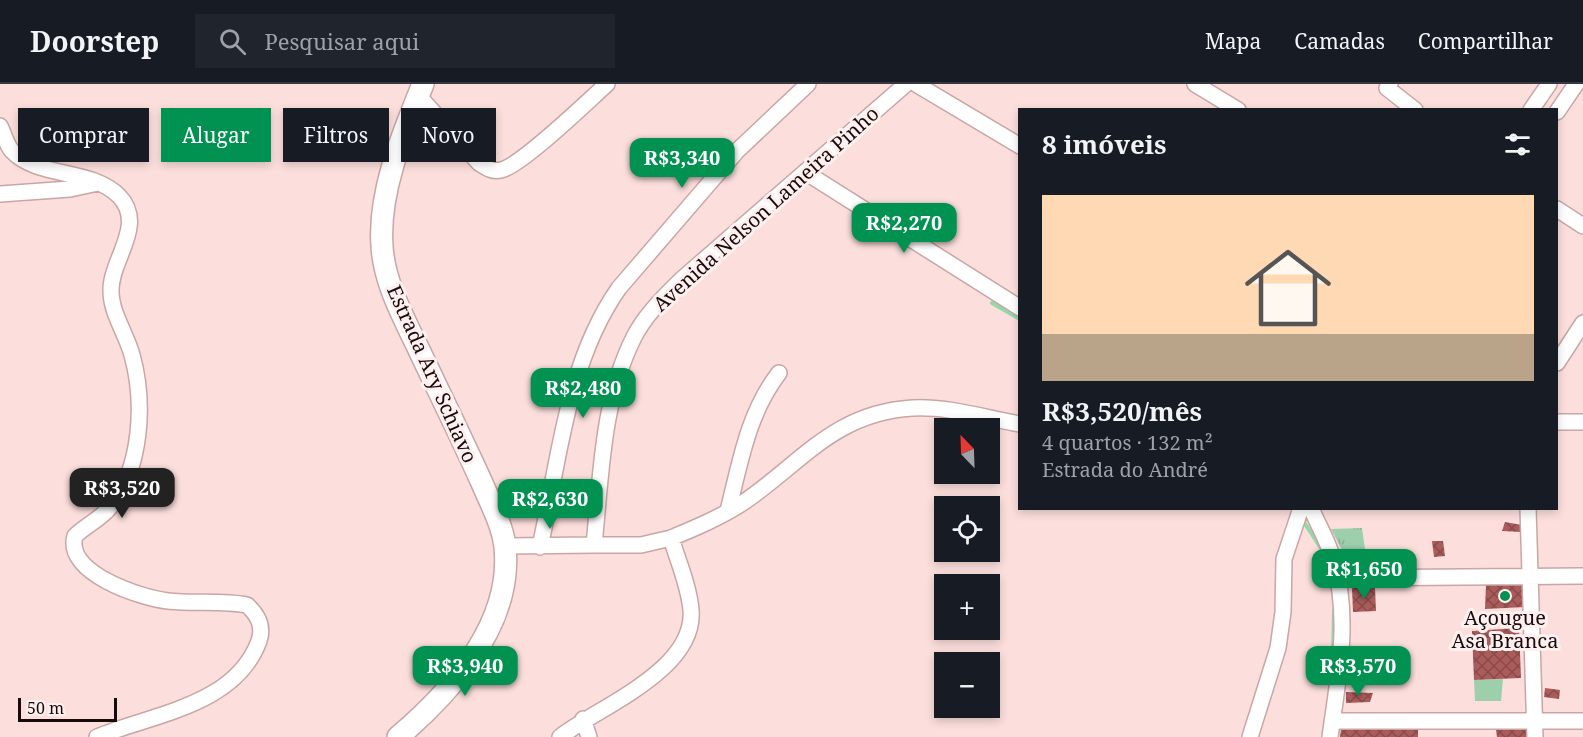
<!DOCTYPE html>
<html lang="pt">
<meta charset="utf-8">
<style>
body{margin:0;font-family:"Noto Serif",serif;background:#20242c;color:#f1f3f6;height:100vh;display:flex;flex-direction:column;font-size:22px;white-space:nowrap}
*{box-sizing:border-box;margin:0}
p{font-size:20px;color:#9ea1a6}
.icon{flex:none;width:33px;height:33px;fill:none;stroke:currentColor;stroke-width:2;stroke-linecap:round;stroke-linejoin:round}
.map{position:relative;flex:1;overflow:hidden}
.panel{position:absolute;left:1018px;top:24px;width:540px;height:402px;display:flex;flex-direction:column;background:#171b24;border-radius:0px;box-shadow:0 3px 9px #0003}
.panel>*{flex:none}
.banner{position:absolute;left:18px;top:24px;width:570px;height:54px;display:flex;gap:12px}
.needle{width:39px;rotate:337deg}
.controls{position:absolute;left:934px;top:334px;display:grid;gap:12px}
.controls a{display:grid;place-items:center;width:66px;height:66px;border-radius:0px;background:#171b24;box-shadow:0 3px 9px #0003;font-size:30px}
.scale{position:absolute;left:18px;bottom:15px;width:99px;box-sizing:border-box;padding-left:6px;border:3px solid #170b0b;border-top:0;font-size:16px;line-height:21px;white-space:nowrap;color:#170b0b;-webkit-text-stroke:4px #fff0ef;paint-order:stroke}
.price{position:absolute;translate:-50% -51px;padding:0 14px;border-radius:12px;background:#019252;color:#fff;font-size:20px;line-height:39px;filter:drop-shadow(0 2px 3px #0008)}
.price::after{content:'';position:absolute;left:50%;top:36px;width:18px;height:14px;margin-left:-9px;background:inherit;clip-path:polygon(0 0,100% 0,50% 100%)}
.price.current{background:#222;color:#fff}
ul{padding:0;list-style:none}
li{display:grid;align-content:center;gap:12px;height:318px;padding:0 24px}
li span{display:grid;place-items:center;height:186px;border-radius:0px;color:#555}
li>.icon{margin-inline-start:auto}
span .icon{width:108px;height:108px;fill:#fffc;stroke-width:1}
li b{font-size:26px}
h2{display:flex;justify-content:space-between;align-items:center;height:72px;padding:0 24px;font-size:26px}
.chip{padding:0 21px;border-radius:0px;background:#171b24;box-shadow:0 3px 9px #0003;font-size:21px;line-height:54px}
.chip.current{background:#019252;color:#fff}
header{display:flex;align-items:center;gap:36px;box-sizing:border-box;height:84px;padding:0 30px;background:#171b24;border-bottom:2px solid #363941}
header strong{font-size:28px}
nav{display:flex;gap:33px;margin-inline-start:auto;font-size:21px}
.search{width:420px;height:54px;background:#20242c;display:flex;align-items:center;gap:15px;box-sizing:border-box;padding:0 21px;border-radius:0px;color:#9ea1a6;font-size:22px}
.map>svg:first-child{display:block}
.park{fill:url(#park-tufts)}
.pitch{fill:#9ecfad}
.lines{fill:none;stroke-linecap:round;stroke-linejoin:round}
.stream{stroke:#90daa9;stroke-width:4}
.building{fill:url(#building-cross-hatch)}
.minor-casing{stroke:#c9a6a5;stroke-width:18}
.secondary-casing{stroke:#c9a6a5;stroke-width:24}
.minor{stroke:#fff;stroke-width:15}
.secondary{stroke:#fff;stroke-width:21}
.poi-dot{fill:#019252;stroke:#fff0ef;stroke-width:2}
.labels{text-anchor:middle;stroke-width:6;stroke-linejoin:round;paint-order:stroke}
.street-label{font-size:20px;fill:#170b0b;stroke:#fff0ef}
.poi-label{font-size:20px;fill:#170b0b;stroke:#fff0ef}
</style>
<header>
<strong>Doorstep</strong>
<div class="search"><svg class="icon" aria-label="search" viewBox="0 0 24 24"><circle cx="10" cy="10" r="6"/><path d="M15 15l6 6"/></svg>Pesquisar aqui</div>
<nav><a>Mapa</a><a>Camadas</a><a>Compartilhar</a></nav>
</header>
<div class="map">
<svg width="1583" height="653" viewBox="0 0 1583 653">
<defs>
<pattern id="park-tufts" width="24" height="20" patternUnits="userSpaceOnUse" patternTransform="scale(1.5)"><rect width="24" height="20" fill="#9ecfad"/><path d="M3 7l-1-3M5 7V3M7 7l1-3M15 17l-1-3M17 17v-4M19 17l1-3" fill="none" stroke="#87b094"/></pattern>
<pattern id="building-cross-hatch" width="8" height="8" patternUnits="userSpaceOnUse" patternTransform="scale(1.5)"><rect width="8" height="8" fill="#aa5c5b"/><path d="M0 0l8 8M0 8l8-8" fill="none" stroke="#894a49"/></pattern>
</defs>
<rect width="100%" height="100%" fill="#fcdfdd"/>
<path class="park" d="M1362,444l4,28 -20,2 -15,-29z"/>
<path class="pitch" d="M1503,595l-2,22h-26l-1,-21z"/>
<g class="lines">
<path class="stream" d="M992,219l28,16
M1302,435l22,34
M1333,575l1,-49"/>
</g>
<path class="building" d="M1505,438l17,3 -1,7 -19,-1z
M1432,457h11l2,15 -11,1z
M1524,500l1,23 -40,2 1,-24z
M1352,504h23l1,23 -23,1z
M1519,544l2,50 -47,2 -2,-49z
M1545,604l15,2 -1,9 -15,-2z
M1346,608l27,1 -3,9 -24,1z
M1418,643v10h-78l1,-8z
M1528,644v9h-31l-1,-7z"/>
<g class="lines">
<g class="minor-casing">
<path id="minor" d="M916,0l104,62
M1195,0l43,26
M1390,0l-3,4 28,22
M418,11l61,68c8,5 13,9 22,7 20,-4 87,-69 106,-86
M1531,26l18,-26
M1557,28l19,-28
M0,42c4,8 6,18 12,25 25,27 79,17 107,45 28,29 -9,64 -8,95 0,22 15,42 21,64 13,47 10,113 -22,152 -9,12 -24,18 -35,29 -11,37 66,62 93,65 26,3 53,-1 79,4 11,10 17,21 12,36 -24,65 -107,73 -162,96
M805,88l215,136
M0,110l70,-5 28,-6
M1557,125l26,17
M1557,279l26,-40
M1557,338h26
M1311,424c7,17 17,33 22,51 18,59 5,119 -3,178
M1528,424l7,229
M728,427c12,-48 20,-98 51,-138
M671,454l-30,7h-47c7,-68 8,-145 40,-208 11,-22 30,-40 47,-57l225,-196
M505,462l89,-1
M540,463c19,-87 27,-185 79,-259l118,-137 71,-67
M1338,494l245,-2
M583,635l6,18
M1332,637h251
M560,653c40,-31 136,-67 131,-127 -2,-24 -13,-49 -20,-72 24,-10 48,-20 70,-34 60,-40 92,-91 171,-96 36,-2 73,10 108,16
M1250,653l28,-89 5,-36 1,-53 17,-51"/>
</g>
<g class="secondary-casing">
<path id="secondary" d="M398,653c54,-46 115,-113 107,-190 -2,-21 -15,-45 -23,-64 -20,-44 -41,-87 -62,-131 -16,-34 -36,-69 -38,-106 -4,-54 21,-113 41,-162"/>
</g>
<use href="#minor" class="minor"/>
<use href="#secondary" class="secondary"/>
</g>
<circle class="poi-dot" cx="1505" cy="512" r="6"/>
<g class="labels">
<g class="street-label">
<text transform="translate(766 125) rotate(-42)" y="7">Avenida Nelson Lameira Pinho</text>
<text transform="translate(432 290) rotate(66)" y="7">Estrada Ary Schiavo</text>
</g>
<g class="poi-label">
<text x="1505" y="541">Açougue<tspan x="1505" dy="23">Asa Branca</tspan></text>
</g>
</g>
</svg>
<div class="controls">
<a><svg class="needle" viewBox="-14 -14 28 28"><path d="M0-13l5 13h-10z" fill="#e53935"/><path d="M0 13l5-13h-10z" fill="#9ea1a6"/></svg></a>
<a><svg class="icon" aria-label="locate" viewBox="0 0 24 24"><circle cx="12" cy="12" r="6"/><path d="M12 2v4M12 18v4M2 12h4M18 12h4"/></svg></a>
<a>+</a>
<a>−</a>
</div>
<div class="scale">50 m</div>
<b class="price" style="left:682px;top:105px">R$3,340</b>
<b class="price" style="left:904px;top:170px">R$2,270</b>
<b class="price" style="left:583px;top:335px">R$2,480</b>
<b class="price current" style="left:122px;top:435px">R$3,520</b>
<b class="price" style="left:550px;top:446px">R$2,630</b>
<b class="price" style="left:1364px;top:516px">R$1,650</b>
<b class="price" style="left:465px;top:613px">R$3,940</b>
<b class="price" style="left:1358px;top:613px">R$3,570</b>
<div class="banner">
<a class="chip">Comprar</a>
<a class="chip current">Alugar</a>
<a class="chip">Filtros</a>
<a class="chip">Novo</a>
</div>
<section class="panel">
<h2>8 imóveis<svg class="icon" aria-label="filters" viewBox="0 0 24 24"><path d="M4 7h16M4 17h16"/><circle cx="9" cy="7" r="2"/><circle cx="15" cy="17" r="2"/></svg></h2>
<ul>
<li><span style="background:linear-gradient(#ffd9b3 75%,#b9a48a 0)"><svg class="icon" aria-label="home" viewBox="0 0 24 24"><path d="M3 11l9-7 9 7M6 9v11h12V9"/></svg></span><div><b>R$3,520/mês</b><p>4 quartos · 132 m²</p><p>Estrada do André</p></div></li>
</ul>
</section>
</div>
